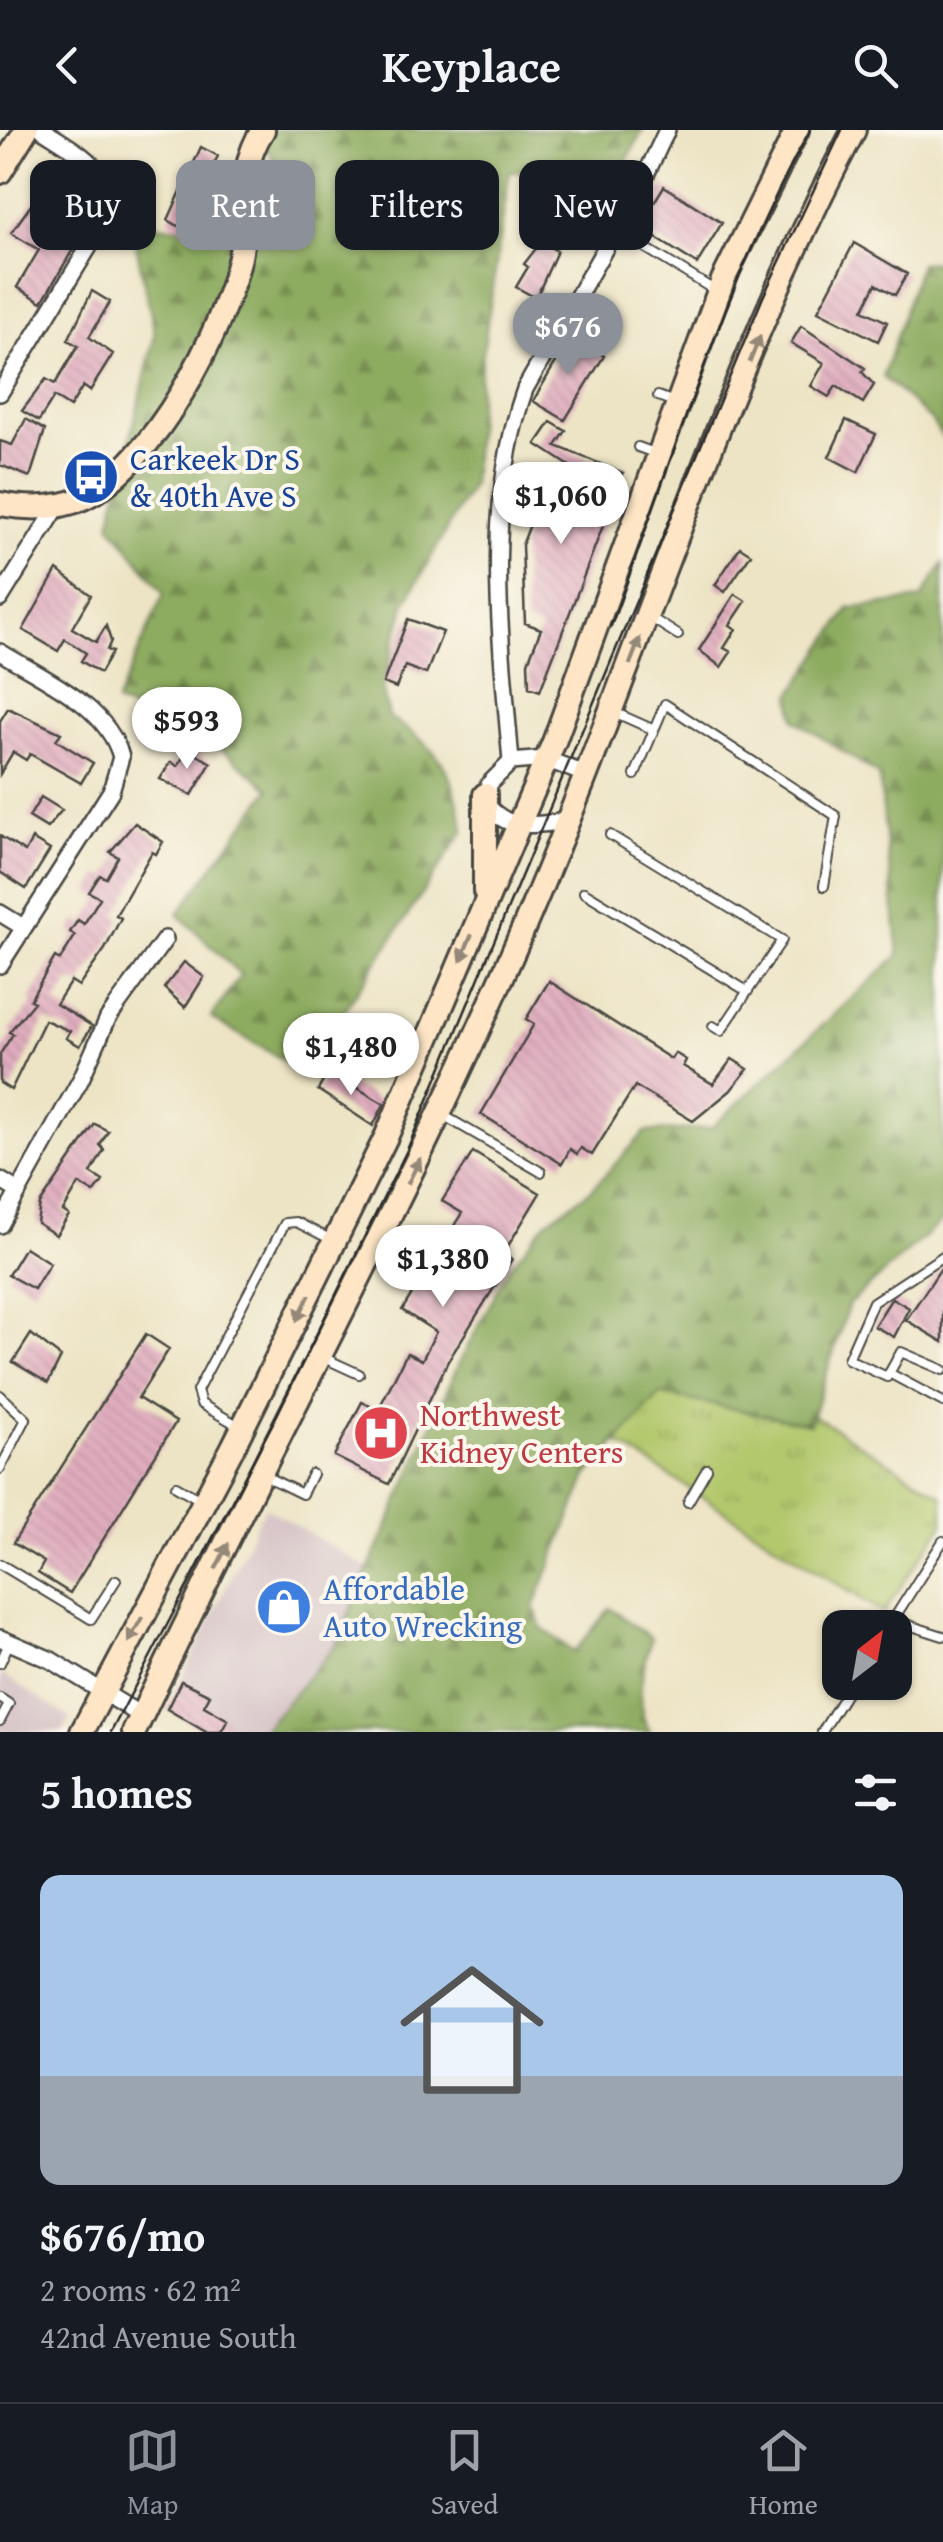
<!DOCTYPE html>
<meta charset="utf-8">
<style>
body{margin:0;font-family:"Gentium Book Plus",serif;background:#242831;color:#f1f3f6;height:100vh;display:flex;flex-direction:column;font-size:38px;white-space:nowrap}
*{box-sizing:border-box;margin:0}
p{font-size:32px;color:#9ea1a6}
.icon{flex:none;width:55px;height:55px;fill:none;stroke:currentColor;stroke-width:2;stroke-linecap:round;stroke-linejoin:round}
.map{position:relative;height:1602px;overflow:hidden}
.panel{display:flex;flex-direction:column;background:#171b24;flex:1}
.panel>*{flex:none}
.hud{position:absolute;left:30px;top:30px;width:885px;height:90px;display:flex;gap:20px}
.needle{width:65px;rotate:31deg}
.fabs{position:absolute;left:822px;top:1480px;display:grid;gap:20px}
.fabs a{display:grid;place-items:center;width:90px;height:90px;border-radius:20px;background:#171b24;box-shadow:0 2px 8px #0004;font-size:50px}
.price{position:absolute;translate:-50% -85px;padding:0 22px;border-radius:35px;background:#fff;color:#222;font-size:32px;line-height:65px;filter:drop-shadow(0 2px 5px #0008)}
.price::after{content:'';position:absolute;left:50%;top:60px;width:30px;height:22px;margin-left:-15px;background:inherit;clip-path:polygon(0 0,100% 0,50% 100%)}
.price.on{background:#8c9099;color:#fff}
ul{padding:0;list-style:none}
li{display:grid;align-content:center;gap:20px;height:530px;padding:0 40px}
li+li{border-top:2px solid #363941}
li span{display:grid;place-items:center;height:310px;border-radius:20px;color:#555}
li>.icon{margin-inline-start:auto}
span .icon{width:180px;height:180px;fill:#fffc;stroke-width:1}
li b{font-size:42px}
h2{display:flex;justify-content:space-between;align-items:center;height:120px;padding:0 40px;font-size:42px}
.tag{padding:0 35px;border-radius:20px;background:#171b24;box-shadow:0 2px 8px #0004;font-size:35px;line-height:90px}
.tag.on{background:#8c9099;color:#fff}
header{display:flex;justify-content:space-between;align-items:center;height:130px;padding:0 40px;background:#171b24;font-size:45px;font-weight:700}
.tab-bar{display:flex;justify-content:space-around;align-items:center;height:140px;border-top:2px solid #363941;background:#171b24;font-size:28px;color:#9ea1a6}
.tab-bar a{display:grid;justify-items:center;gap:5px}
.tab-bar .on{color:#8c9099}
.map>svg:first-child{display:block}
.industrial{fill:#d2bec2}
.grass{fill:url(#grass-tufts);stroke:#6f7a4c;stroke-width:2.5}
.forest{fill:url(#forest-firs);stroke:#5c6c46;stroke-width:2.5}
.building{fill:url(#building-back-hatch)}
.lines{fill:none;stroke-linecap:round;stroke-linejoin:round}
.service-casing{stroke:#484742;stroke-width:12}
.minor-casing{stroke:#484742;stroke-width:20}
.secondary-casing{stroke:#484742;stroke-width:28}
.service{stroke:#fff;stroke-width:8}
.minor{stroke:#fff;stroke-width:15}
.secondary{stroke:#fde5c5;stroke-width:22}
.tram{stroke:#2b2b2b;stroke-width:2.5}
.oneway{fill:#948878}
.labels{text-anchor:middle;stroke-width:8;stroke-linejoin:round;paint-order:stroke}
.transit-label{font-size:32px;fill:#164399;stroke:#fbf7ec;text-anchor:start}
.health-label{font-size:32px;fill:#be3a42;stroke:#fbf7ec;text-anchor:start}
.shop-label{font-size:32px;fill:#366cbe;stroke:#fbf7ec;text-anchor:start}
</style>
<header><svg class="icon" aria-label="back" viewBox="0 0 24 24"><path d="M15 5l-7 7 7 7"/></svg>Keyplace<svg class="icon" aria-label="search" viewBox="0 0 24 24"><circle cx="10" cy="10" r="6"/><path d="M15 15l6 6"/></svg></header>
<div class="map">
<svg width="943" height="1602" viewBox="0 0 943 1602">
<defs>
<pattern id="grass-tufts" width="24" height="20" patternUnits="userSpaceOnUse" patternTransform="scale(2.5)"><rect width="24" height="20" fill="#b3c86d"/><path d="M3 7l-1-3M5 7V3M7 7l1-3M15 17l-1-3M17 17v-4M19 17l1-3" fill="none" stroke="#9aac5f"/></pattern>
<pattern id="forest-firs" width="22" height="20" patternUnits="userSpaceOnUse" patternTransform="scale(2.5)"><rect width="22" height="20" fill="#8eac60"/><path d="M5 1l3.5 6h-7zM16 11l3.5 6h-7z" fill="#748c4f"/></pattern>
<pattern id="building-back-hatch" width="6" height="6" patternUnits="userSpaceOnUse" patternTransform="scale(2.5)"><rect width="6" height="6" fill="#e0acbe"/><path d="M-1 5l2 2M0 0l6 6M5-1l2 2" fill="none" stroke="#c094a3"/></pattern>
</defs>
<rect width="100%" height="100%" fill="#fbf7ec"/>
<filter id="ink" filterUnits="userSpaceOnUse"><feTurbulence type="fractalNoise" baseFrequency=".01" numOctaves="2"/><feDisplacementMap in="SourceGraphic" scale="20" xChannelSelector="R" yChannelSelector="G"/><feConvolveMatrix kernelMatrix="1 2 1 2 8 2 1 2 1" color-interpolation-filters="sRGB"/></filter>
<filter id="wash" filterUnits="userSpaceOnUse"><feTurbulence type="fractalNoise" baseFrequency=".0048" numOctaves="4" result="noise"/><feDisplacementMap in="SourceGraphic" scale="40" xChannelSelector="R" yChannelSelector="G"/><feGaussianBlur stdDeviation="2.25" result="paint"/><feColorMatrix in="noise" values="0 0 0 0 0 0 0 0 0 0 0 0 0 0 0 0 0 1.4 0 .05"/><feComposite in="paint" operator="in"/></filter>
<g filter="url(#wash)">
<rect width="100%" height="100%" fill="#ede4c5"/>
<path class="industrial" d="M265,1377l104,62 -34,77 -76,86h-53l-39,-23z
M0,1543l70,45 -7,14h-63z"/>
<path class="grass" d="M660,1264l149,30 4,-9 130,81v29l-60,88 -266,-171z"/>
<path class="forest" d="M252,0h391l-24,45 -109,-4 -30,201 -8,112 -66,118 -24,85 7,30c53,34 63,51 75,113l-160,242 -93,-54 30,-43 -63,-61 92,-125 -52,-43 -102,-43 48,-110 -54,-69 45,-190 -24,-113 141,21 6,-78z
M943,132v176l-12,-18 -48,-43 37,-114z
M943,434v656l-94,84 -39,120 -150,-30 -73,82 -53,131 8,21 32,24 36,-44 41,30c-7,29 -20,68 0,94h-390l74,-86 123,-281 51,-97 37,-46 45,-32 54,-58 66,-4 188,-173 -20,-180 -84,-55 -4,-25 58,-86 72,-10z"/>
<g id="blocks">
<path class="building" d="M201,17l17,9 -16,30 10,5 -12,24 7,4 -10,18 -29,-17z
M54,43l28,17 -10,16 12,7 -10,16 8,5 -40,68 -25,-15 22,-37 -28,-17z
M664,56l58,37 -25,41 -58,-37z
M541,112l16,9 -21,47 -20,-11 12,-20 -4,-3z
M854,113l53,31 -12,21 -19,-11 -13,26 24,12 -9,19 -60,-30z
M92,161l18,11 -21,35 24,17 -23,37 -7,-5 -13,21 -16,-10 -15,24 -17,-10 24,-32 9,5 23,-38 -10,-6z
M801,196l64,42 -3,4 12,13 -11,18 -27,-17 -7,11 -18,-11 13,-23 -33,-20z
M571,206l33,20 -39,64 -32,-19z
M26,289l19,11 -15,47 -30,-12v-24l12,4z
M846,290l30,14 -18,38 -29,-15z
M551,292l15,9 -10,15 67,27 -83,218 -11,-4 -1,-25 13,-33 -16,-6 -3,-78 28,-71 58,17 -72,-47z
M740,417l11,7 -26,38 -10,-7z
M57,440l34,25 -19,33 24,14 10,-16 5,15 -4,9 5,2 -12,21 -19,-12 5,-8 -21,-14 -7,12 -35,-21z
M735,464l11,7 -16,24 6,4 -12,19 7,4 -10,15 -22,-17z
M408,489l35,13 -17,42 -21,-8 -9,22 -13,-5z
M8,578l53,25 -5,7 37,23 -12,20 -51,-29 -4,6 -13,-8 -13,22v-53z
M188,619l23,14 -19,32 -32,-16 11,-17 7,4z
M41,667l21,13 -15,18 -18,-11z
M135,693l28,19 -7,12 -4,-2 -36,63 5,3 -16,31 -26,37 -8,-5 -15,23 36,22 -12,20 -14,-8 4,-7 -25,-11 -34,70 -11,-7v-29l13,-20 -4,-2 25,-30 -4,-2 25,-43 5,3 15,-24 -5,-4 8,-12 6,4 16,-26 -11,-6 11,-17 6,3 12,-21 -8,-5z
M0,706l25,16 7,-13 18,11 -24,39 -26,-17z
M184,832l20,15 -19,30 -21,-19z
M549,851l122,78 4,-6 11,7 -3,6 30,18 19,-25 16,10 -18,22 -37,30 -58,-35 -43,69 -11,-7 -4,6 -7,-5 -8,15 -81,-50 53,-90 -8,-5z
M329,941l55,33 -11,22 -55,-36z
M95,994l13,7 -8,14 4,5 -13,23 12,8 -9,12 -15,-9 -16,27 6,4 -13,20 -19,-12 3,-19z
M473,1022l67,41 -37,61 9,5 -64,102 -59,123 -55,-28 28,-54 16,8 29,-57 15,7 14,-28 -34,-22 60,-97 -20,-12z
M25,1117l25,16 -16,26 -26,-14z
M943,1135v77l-37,-22z
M892,1168l17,10 -15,29 -20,-11z
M31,1204l30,23 -13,26 -35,-21z
M146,1204l23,15 -31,49 38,24 -106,171 -32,-20 6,-11 -31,-19z
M181,1551l29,14 -6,11 24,14 -7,12h-15l-39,-23z"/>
</g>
</g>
<g filter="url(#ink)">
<use href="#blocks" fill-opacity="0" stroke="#484742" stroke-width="2.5"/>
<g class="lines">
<g class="service-casing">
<path id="service" d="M615,99l99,61
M658,266l16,6
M638,317l19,7
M648,486l30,19
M616,583l36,16
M635,645l30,-71 171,112 -12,70
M610,705l172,105 -61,91 -8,-5
M584,762l163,99
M441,984l100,58
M943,1126l-70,46 -25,57 39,18 14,-25 42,18
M322,1227l37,17
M889,1243l54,29
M0,1265l26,24 -26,50
M239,1296l-38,-22 -4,-13 88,-168 11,-1 36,18
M263,1345l39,19 10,-20
M176,1356l26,15
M688,1372l19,-33
M0,1434l91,55 25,-39
M893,1490l50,16
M888,1498l55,-87
M0,1533l10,-22
M0,1568l9,6 -9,17
M822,1602l31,-50"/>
</g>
<g class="minor-casing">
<path id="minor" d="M0,263l98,-161c23,-59 -10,-73 -55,-102
M0,469l58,-93
M0,522c42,26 107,53 121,105l-10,34 -111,174
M511,632c-10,-123 -28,-255 14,-373l116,-204 26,-55
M568,691c-31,3 -59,12 -81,-16l2,-21 22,-22 35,-3 41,16
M0,783l23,14
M0,1050l18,11
M0,1095l81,-146 27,-61 57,-79
M0,1508l51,22 91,56"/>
</g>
<g class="secondary-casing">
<path id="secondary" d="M0,42l26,-42
M0,374c28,5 57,6 83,-6 71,-33 140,-167 157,-241 9,-44 -4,-87 23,-127
M485,761v-96
M82,1602l151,-285 154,-312 167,-393 169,-462 74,-150
M134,1602c129,-275 277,-539 396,-819 110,-259 192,-534 324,-783"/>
</g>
<use href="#service" class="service"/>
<use href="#minor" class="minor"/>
<use href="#secondary" class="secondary"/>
<path class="tram" d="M611,496c62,-166 112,-341 199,-496
M111,1602l166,-317 130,-265 356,-853 79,-167"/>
</g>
<defs><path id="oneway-solid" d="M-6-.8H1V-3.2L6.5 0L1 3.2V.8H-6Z" transform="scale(2.5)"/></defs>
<g class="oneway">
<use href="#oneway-solid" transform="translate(755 219) rotate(-68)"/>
<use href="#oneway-solid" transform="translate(635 521) rotate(-69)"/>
<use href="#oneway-solid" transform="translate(466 818) rotate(113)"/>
<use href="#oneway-solid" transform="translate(414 1041) rotate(-64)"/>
<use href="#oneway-solid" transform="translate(303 1178) rotate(117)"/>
<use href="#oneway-solid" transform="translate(222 1426) rotate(-63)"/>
<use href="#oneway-solid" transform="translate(135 1500) rotate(119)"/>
</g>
</g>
<defs>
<g id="bus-disc" transform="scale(2.875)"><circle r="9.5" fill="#1a4fb4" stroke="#fbf7ec"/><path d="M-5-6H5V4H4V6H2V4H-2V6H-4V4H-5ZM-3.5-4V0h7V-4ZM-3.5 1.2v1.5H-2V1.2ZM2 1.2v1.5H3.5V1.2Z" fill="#fff"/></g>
<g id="hospital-disc" transform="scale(2.875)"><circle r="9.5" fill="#e0444e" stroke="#fbf7ec"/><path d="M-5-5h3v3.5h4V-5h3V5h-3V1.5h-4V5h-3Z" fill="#fff"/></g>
<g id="shop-disc" transform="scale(2.875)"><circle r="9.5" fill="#3f7fe0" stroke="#fbf7ec"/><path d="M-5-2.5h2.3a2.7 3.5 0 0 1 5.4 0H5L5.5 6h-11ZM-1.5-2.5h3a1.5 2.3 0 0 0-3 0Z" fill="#fff"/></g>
</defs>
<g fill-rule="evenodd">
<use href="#bus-disc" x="91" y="347"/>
<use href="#hospital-disc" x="381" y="1303"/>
<use href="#shop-disc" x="284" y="1477"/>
</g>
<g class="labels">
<g class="transit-label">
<text x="130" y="340">Carkeek Dr S<tspan x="130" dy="37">&amp; 40th Ave S</tspan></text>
</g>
<g class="health-label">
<text x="420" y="1296">Northwest<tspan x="420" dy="37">Kidney Centers</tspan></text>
</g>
<g class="shop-label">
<text x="323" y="1470">Affordable<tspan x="323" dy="37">Auto Wrecking</tspan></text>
</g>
</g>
</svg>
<div class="fabs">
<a><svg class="needle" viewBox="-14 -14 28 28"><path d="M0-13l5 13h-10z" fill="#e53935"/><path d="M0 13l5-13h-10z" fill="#9ea1a6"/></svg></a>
</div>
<b class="price on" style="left:568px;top:248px">$676</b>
<b class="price" style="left:561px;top:417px">$1,060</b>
<b class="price" style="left:187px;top:642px">$593</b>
<b class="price" style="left:351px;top:968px">$1,480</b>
<b class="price" style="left:443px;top:1180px">$1,380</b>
<div class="hud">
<a class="tag">Buy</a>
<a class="tag on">Rent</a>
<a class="tag">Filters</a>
<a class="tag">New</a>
</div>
</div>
<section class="panel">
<h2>5 homes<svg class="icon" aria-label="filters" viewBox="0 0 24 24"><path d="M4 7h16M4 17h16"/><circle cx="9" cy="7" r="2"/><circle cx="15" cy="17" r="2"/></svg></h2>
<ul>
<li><span style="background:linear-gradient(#a9c7e8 65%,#9aa5b1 0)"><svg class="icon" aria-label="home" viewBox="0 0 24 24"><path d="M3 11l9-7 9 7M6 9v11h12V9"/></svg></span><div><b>$676/mo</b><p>2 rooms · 62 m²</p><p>42nd Avenue South</p></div></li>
</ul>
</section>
<nav class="tab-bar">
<a class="on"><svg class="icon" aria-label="map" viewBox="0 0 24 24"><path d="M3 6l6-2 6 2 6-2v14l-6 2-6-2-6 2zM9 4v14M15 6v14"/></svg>Map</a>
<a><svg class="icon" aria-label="saved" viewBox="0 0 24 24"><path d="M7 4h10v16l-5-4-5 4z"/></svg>Saved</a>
<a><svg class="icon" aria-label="home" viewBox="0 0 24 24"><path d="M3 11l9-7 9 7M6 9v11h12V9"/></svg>Home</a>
</nav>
